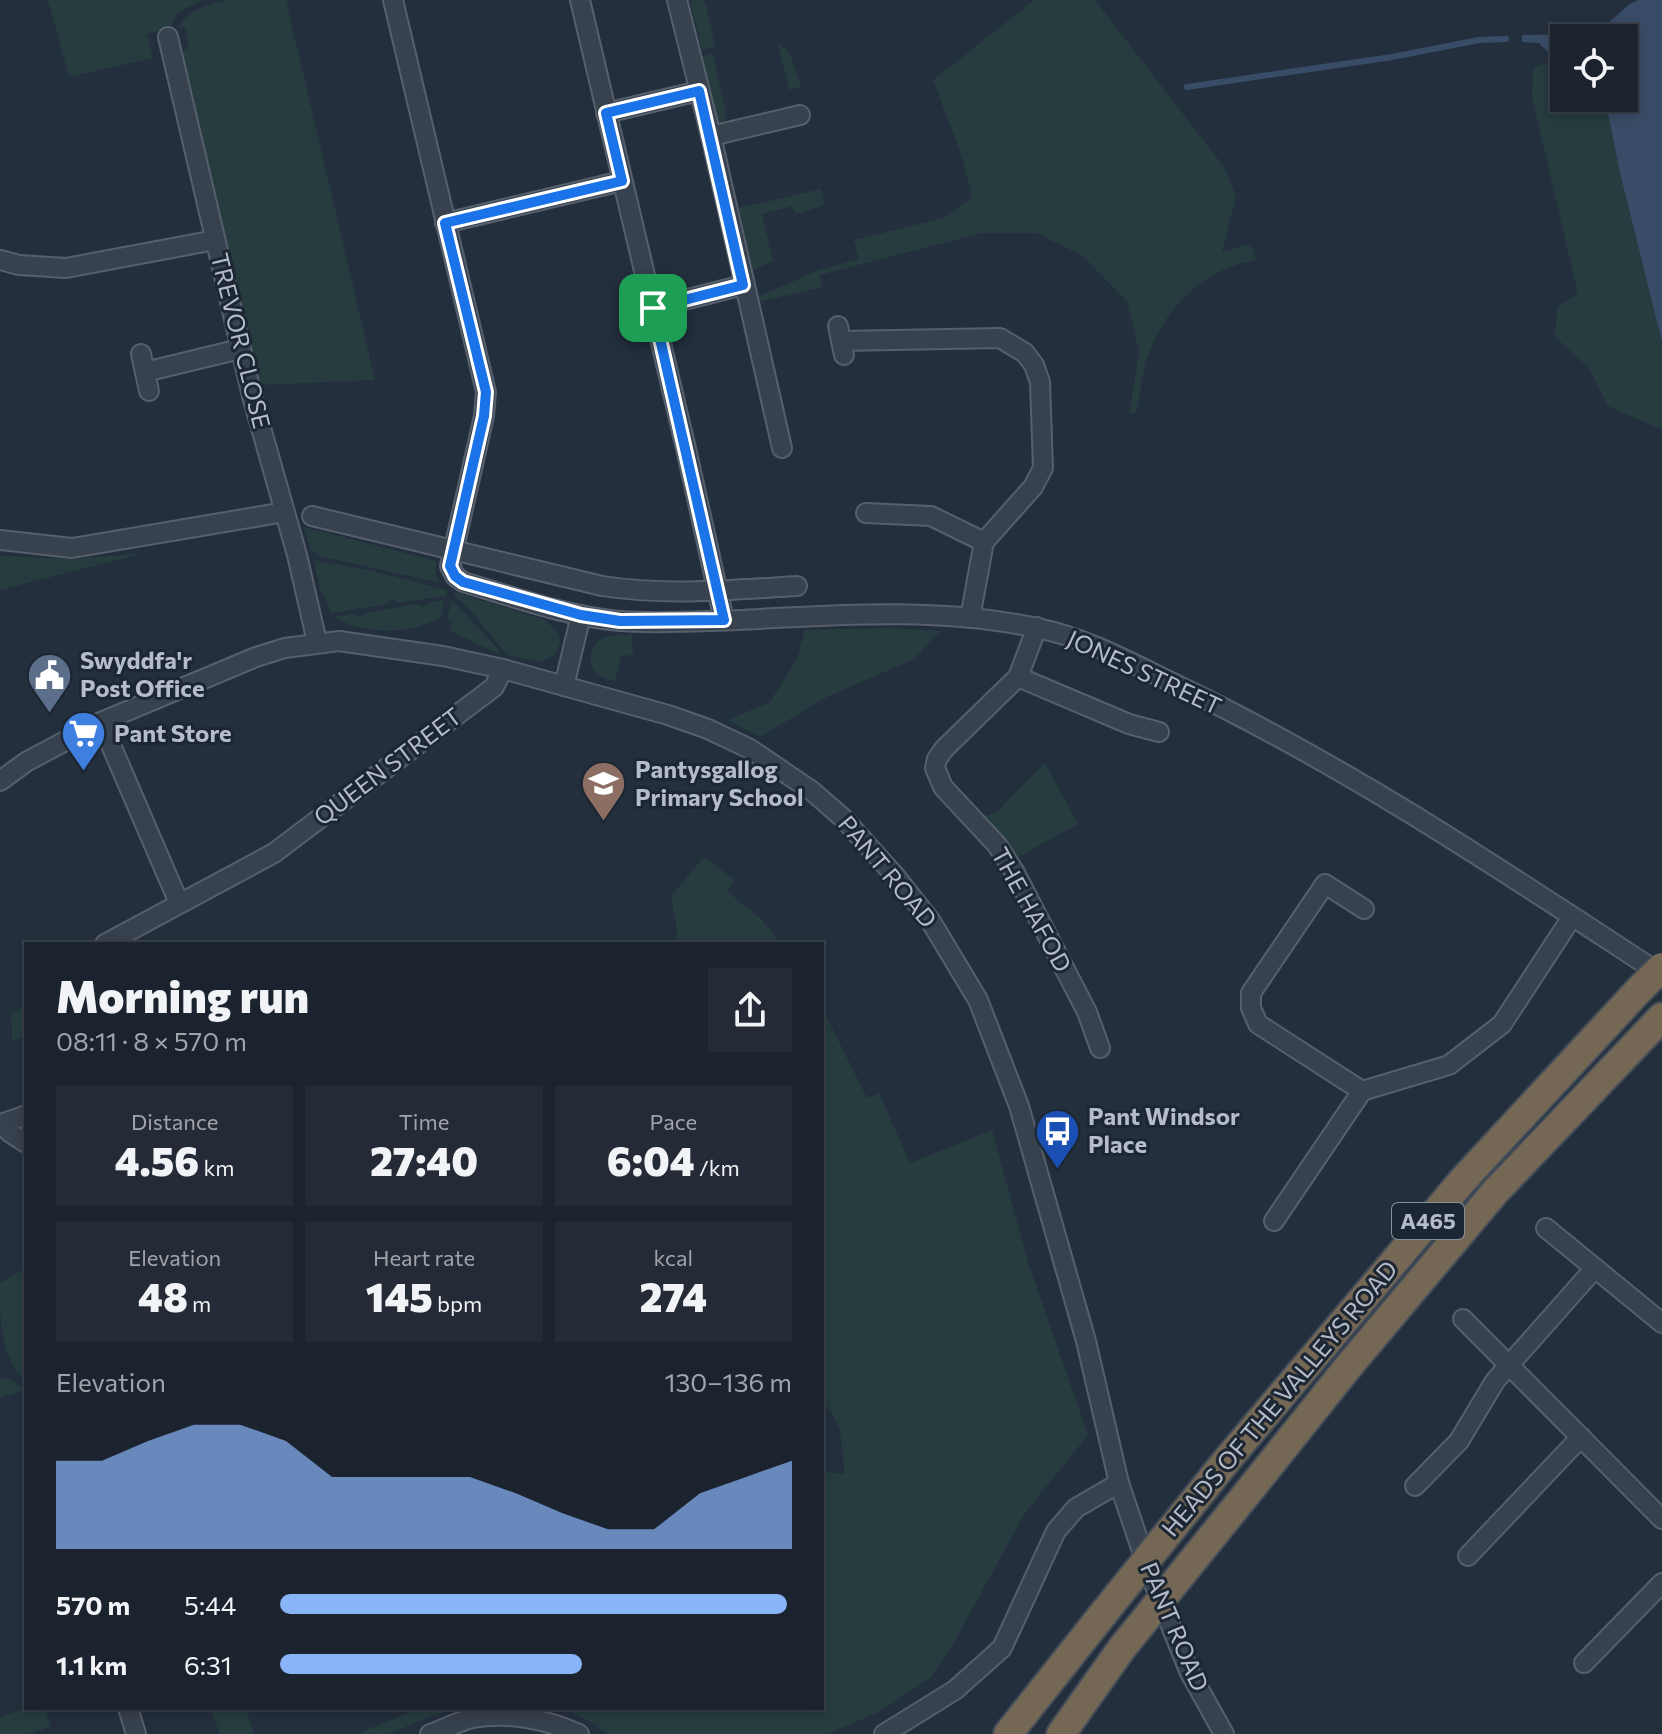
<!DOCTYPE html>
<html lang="en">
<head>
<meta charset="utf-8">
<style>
  body { margin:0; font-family:Commissioner,sans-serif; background:#242b36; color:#f1f3f6; height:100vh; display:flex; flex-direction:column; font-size:30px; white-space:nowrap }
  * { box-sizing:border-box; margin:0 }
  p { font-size:26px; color:#a0a4aa }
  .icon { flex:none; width:44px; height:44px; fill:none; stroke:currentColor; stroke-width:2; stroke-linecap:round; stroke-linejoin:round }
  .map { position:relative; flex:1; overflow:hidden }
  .side { position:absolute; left:24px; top:942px; width:800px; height:768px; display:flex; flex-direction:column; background:#1b232e; border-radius:0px; box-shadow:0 4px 12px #0003,0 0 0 2px #39404a }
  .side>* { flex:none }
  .controls { position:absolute; left:1550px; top:24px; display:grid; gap:16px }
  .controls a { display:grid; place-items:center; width:88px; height:88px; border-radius:0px; background:#1b232e; box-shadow:0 4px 12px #0003,0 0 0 2px #39404a; font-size:40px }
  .pin { position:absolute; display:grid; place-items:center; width:68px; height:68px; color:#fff; margin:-34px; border-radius:16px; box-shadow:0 4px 12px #0006 }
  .round { display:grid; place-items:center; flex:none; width:84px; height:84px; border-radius:0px; background:#242b36 }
  .head { display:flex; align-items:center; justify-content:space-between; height:136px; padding:0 32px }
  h1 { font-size:44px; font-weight:800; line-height:60px }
  .metrics { display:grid; grid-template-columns:repeat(3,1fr); gap:12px; height:136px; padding:8px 32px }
  .metrics div { display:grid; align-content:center; border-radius:0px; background:#242b36; text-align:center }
  .metrics b { font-size:40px; font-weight:800 }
  .metrics small { font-size:22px; font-weight:400 }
  .metrics p { font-size:22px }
  .chart { height:224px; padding:16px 32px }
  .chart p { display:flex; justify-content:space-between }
  .chart svg { width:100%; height:144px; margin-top:8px; fill:#8ab4f8; opacity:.7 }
  ul { padding:0 32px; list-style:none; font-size:26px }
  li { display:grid; grid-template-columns:128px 96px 1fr; align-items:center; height:60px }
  li i { height:20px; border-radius:10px; background:#8ab4f8 }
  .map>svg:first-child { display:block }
  .green { fill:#263c3f }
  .water { fill:#394c67 }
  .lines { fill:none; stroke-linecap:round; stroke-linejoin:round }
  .stream { stroke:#394c67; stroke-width:6 }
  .minor-casing { stroke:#565f6c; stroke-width:22 }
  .highway-casing { stroke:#434c59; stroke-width:32 }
  .minor { stroke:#38414e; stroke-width:18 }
  .highway { stroke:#746855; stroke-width:28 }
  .highway-bridge-casing { stroke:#434c59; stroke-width:32; stroke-linecap:butt }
  .highway-bridge { stroke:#746855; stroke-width:28 }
  .route-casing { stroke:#fff; stroke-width:16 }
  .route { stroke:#1a73e8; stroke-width:10 }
  .labels { text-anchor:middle; stroke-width:6; stroke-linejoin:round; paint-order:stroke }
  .shield { fill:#1d2633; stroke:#878f9c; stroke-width:2 }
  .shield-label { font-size:22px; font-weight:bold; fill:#b4bcc9 }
  .street-label { font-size:24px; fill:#b4bcc9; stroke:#1d2633 }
  .poi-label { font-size:24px; font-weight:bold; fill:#b4bcc9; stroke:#1d2633; text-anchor:start }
</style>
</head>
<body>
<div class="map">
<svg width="1662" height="1734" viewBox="0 0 1662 1734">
  <rect width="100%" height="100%" fill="#242f3e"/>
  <!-- green -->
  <g class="green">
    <path d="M48,0H202L178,12L170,28L147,34L153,58L69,77Z"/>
    <path d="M226,0H286L375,380L260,385L182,57L183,50L189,48L185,27H179C189,9 208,5 226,0Z"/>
    <path d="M696,0H702L706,5L715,46L702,50L690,1Z"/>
    <path d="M1034,0H1095L1224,167L1236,197L1222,252L1247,245L1254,249L1256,260C1205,269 1167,305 1149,353C1142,372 1140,395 1136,414L1129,413L1139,352L1128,303L1083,256L1036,233H982L820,275L823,287L755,303V298L819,270L859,259L854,240L944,218L972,197L960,151L933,80Z"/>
    <path d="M778,43L790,53L801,87L789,90Z"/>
    <path d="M713,54L727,117L721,124H718L702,56Z"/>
    <path d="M1544,63C1561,72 1564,79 1564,98H1605L1620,173L1662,342V430L1608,406L1589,368L1554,336L1558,306L1578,294L1532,97L1533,68Z"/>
    <path d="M821,189L825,205L796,214L792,206L762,214L773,260L753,271L739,208Z"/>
    <path d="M304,527L436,561V575L441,583L318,556L310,548Z"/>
    <path d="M145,553L0,590V556L73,559Z"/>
    <path d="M314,560L372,571L447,590L445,596L396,603L394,600L388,601V604L332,613L320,590Z"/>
    <path d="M455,592L545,620L557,631L559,637L560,642L555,655L539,662L507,655L470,610L454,595Z"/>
    <path d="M444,600L441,617C414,634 362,636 335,617L355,614L356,617L364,615V613L419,604L421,607L427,606L426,603Z"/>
    <path d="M452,600L500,651L499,654L450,631L452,622L447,619Z"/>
    <path d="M889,628L940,631L914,659L827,697L760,737L728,720L769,703L797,659L805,630Z"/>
    <path d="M632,634L633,655L621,656L615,681C609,679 602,679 597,674C585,662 591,642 606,637C614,634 624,635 632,634Z"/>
    <path d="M1045,763L1078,824L1013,860L982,818L998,811Z"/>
    <path d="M704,857L735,880L727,891L761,919L782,944H675L677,931L671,896Z"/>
    <path d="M26,1006V1037L12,1040L11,1012Z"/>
    <path d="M822,1008L867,1098L879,1093L910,1163L992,1130L1028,1262L1088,1435L1025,1513L951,1648L931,1677L881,1711L828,1734H607L594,1724L562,1708H822V1471L845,1474L840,1430L828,1407L822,1408Z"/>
    <path d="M26,1268V1382C0,1357 0,1321 0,1283Z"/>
    <path d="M7,1377L25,1390L0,1398V1379Z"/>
    <path d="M27,1708H45L51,1727L28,1734H0V1717Z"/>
    <path d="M219,1708H234L235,1711L246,1708L254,1734H220L211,1711Z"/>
    <path d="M420,1708H460L434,1715L389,1734H357Z"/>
  </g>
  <!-- water -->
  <path class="water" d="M1638,0H1662V342L1620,173L1605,98H1624V38H1564V69L1539,43L1522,42V35L1600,34L1601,29L1630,4Z"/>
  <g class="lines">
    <!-- stream -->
    <path class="stream" d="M1187,87L1392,57L1479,40L1506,39"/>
    <defs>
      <g id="minor">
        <path d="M393,0L486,392L484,416L450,566L455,576L463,582C514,597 568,617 621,621C660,624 700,621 738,620C837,615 939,607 1037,628C1088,638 1135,665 1181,687C1350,768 1506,873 1662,975"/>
        <path d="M580,0L687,453L724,620"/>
        <path d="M677,0L711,136L782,448"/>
        <path d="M168,37L252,396L297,555L317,642"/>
        <path d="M606,113L699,91"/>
        <path d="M711,136L800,115"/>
        <path d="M445,223L622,181"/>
        <path d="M0,260L19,265L66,268L215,240"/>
        <path d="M653,308L743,285"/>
        <path d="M838,326L844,355"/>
        <path d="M841,341L1000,338L1025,353L1034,365L1040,382L1043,468L1033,487L984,542L970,618"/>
        <path d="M141,354L149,391"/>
        <path d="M145,372L240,349"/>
        <path d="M866,513L931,516L984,542"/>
        <path d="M312,516L602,586C667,596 732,590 797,586"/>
        <path d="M0,540L72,548L285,512"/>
        <path d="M1037,627L1018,677L944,749L937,759L935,768L943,787L997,845L1014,871L1087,1012L1100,1048"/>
        <path d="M1018,677L1129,724L1159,732"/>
        <path d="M564,686L581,615"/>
        <path d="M101,722L179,903"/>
        <path d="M0,781L26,762L101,722L256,657L285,648L339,641L443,656L503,669L668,715L708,729L750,749L812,791L844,819L896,877L930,920L978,1000L1019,1106L1086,1341L1119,1483L1147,1566L1189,1671L1224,1734"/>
        <path d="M1364,909L1325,884L1251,993V1008L1258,1024L1362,1091L1449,1065L1502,1024L1572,917"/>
        <path d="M105,944L274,853L494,687L503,669"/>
        <path d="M4,1123L26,1115"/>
        <path d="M0,1124L4,1123L9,1132L26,1143"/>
        <path d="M1274,1221L1362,1091"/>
        <path d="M1546,1228L1662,1323"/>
        <path d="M1463,1319L1662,1519"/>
        <path d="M1415,1486L1459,1441L1495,1381L1595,1268"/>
        <path d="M1468,1556L1581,1437"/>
        <path d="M1584,1663L1662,1583"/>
        <path d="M128,1708L136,1734"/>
        <path d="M430,1734C444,1729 459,1721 473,1718C508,1712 546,1719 579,1734"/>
        <path d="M884,1734L955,1690L1002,1648L1056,1531L1076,1508L1119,1483"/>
      </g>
      <g id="highway">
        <path d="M1227,1460L1463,1180L1638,991"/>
        <path d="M1253,1486L1348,1367L1495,1192L1662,1017"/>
        <path d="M1008,1734L1103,1614"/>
        <path d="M1061,1734L1122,1648"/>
      </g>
    </defs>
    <!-- minor casing -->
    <use href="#minor" class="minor-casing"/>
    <!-- highway casing -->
    <use href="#highway" class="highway-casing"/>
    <!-- minor -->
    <use href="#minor" class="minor"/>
    <!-- highway -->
    <use href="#highway" class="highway"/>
    <defs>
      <g id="highway-bridge">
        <path d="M1638,991L1662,967"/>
        <path d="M1103,1614L1227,1460"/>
        <path d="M1122,1648L1253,1486"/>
      </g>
    </defs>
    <!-- highway-bridge casing -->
    <use href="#highway-bridge" class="highway-bridge-casing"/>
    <!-- highway-bridge -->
    <use href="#highway-bridge" class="highway-bridge"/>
  </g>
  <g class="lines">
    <defs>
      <path id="route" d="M699,91L743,285L653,308L724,620L620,621L581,615L463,582L455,576L450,566L484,416L486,392L445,223L622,181L606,113Z"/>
    </defs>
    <!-- route casing -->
    <use href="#route" class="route-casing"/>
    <!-- route -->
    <use href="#route" class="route"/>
  </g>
  <!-- icons -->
  <defs>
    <symbol id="civic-pin" viewBox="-11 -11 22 30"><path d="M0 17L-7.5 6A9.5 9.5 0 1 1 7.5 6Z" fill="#5c6f8a" stroke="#1d2633"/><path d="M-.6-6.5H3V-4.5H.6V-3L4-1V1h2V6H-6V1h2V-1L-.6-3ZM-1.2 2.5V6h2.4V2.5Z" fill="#fff"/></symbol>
    <symbol id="supermarket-pin" viewBox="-11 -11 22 30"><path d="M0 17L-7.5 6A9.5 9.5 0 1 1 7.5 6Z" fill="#3f7fe0" stroke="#1d2633"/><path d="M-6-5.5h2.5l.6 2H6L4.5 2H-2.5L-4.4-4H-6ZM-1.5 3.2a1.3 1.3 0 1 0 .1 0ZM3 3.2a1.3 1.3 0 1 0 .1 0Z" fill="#fff"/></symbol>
    <symbol id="school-pin" viewBox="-11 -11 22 30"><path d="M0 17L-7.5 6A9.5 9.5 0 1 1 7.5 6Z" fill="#8d6e63" stroke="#1d2633"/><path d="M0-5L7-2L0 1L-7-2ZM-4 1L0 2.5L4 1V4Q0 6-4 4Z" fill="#fff"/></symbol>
    <symbol id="bus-pin" viewBox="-11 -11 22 30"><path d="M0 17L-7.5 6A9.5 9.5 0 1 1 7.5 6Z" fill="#1a4fb4" stroke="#1d2633"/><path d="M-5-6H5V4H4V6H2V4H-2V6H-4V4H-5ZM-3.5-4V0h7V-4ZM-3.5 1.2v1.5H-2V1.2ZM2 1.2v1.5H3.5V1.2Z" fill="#fff"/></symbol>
  </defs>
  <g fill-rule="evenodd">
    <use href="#civic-pin" x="24" y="650" width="51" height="69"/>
    <use href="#supermarket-pin" x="58" y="708" width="51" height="69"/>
    <use href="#school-pin" x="578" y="758" width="51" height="69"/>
    <use href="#bus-pin" x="1032" y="1106" width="51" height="69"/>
  </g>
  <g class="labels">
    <!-- shield labels -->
    <rect class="shield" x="1392" y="1203" width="72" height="36" rx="6"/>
    <g class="shield-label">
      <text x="1428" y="1229">A465</text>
    </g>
    <!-- street labels -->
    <g class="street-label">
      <text transform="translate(240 341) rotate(76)" y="8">TREVOR CLOSE</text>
      <text transform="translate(1144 673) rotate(25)" y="8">JONES STREET</text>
      <text transform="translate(388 767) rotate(-37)" y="8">QUEEN STREET</text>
      <text transform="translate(887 872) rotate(50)" y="8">PANT ROAD</text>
      <text transform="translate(1031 910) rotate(61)" y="8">THE HAFOD</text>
      <text transform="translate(1280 1399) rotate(-50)" y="8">HEADS OF THE VALLEYS ROAD</text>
      <text transform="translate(1174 1627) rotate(67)" y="8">PANT ROAD</text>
    </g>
    <!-- poi labels -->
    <g class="poi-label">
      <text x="80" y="669">Swyddfa'r<tspan x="80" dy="28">Post Office</tspan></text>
      <text x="114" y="742">Pant Store</text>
      <text x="635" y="778">Pantysgallog<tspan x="635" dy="28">Primary School</tspan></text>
      <text x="1088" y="1125">Pant Windsor<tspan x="1088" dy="28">Place</tspan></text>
    </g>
  </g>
</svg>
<div class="controls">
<a><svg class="icon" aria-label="locate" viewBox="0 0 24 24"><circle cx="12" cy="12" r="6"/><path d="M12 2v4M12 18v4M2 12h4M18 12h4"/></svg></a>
</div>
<div class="pin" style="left:653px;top:308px;background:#1e9e55"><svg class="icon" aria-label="arrive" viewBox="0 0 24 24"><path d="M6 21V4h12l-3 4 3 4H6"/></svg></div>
<section class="side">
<div class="head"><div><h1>Morning run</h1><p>08:11 · 8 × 570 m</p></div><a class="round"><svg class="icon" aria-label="share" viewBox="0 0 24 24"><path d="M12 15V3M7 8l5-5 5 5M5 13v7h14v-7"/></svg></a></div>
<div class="metrics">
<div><p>Distance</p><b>4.56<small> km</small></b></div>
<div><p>Time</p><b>27:40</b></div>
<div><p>Pace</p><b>6:04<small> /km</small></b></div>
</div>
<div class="metrics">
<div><p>Elevation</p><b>48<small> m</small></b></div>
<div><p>Heart rate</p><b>145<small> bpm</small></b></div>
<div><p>kcal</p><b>274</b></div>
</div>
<div class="chart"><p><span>Elevation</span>130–136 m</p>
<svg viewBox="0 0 160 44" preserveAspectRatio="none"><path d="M0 44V17L10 17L20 11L30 6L40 6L50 11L60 22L70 22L80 22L90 22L100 27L110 33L120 38L130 38L140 27L150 22L160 17V44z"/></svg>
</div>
<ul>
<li><b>570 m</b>5:44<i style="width:99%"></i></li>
<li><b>1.1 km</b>6:31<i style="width:59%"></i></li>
</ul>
</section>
</div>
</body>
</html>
